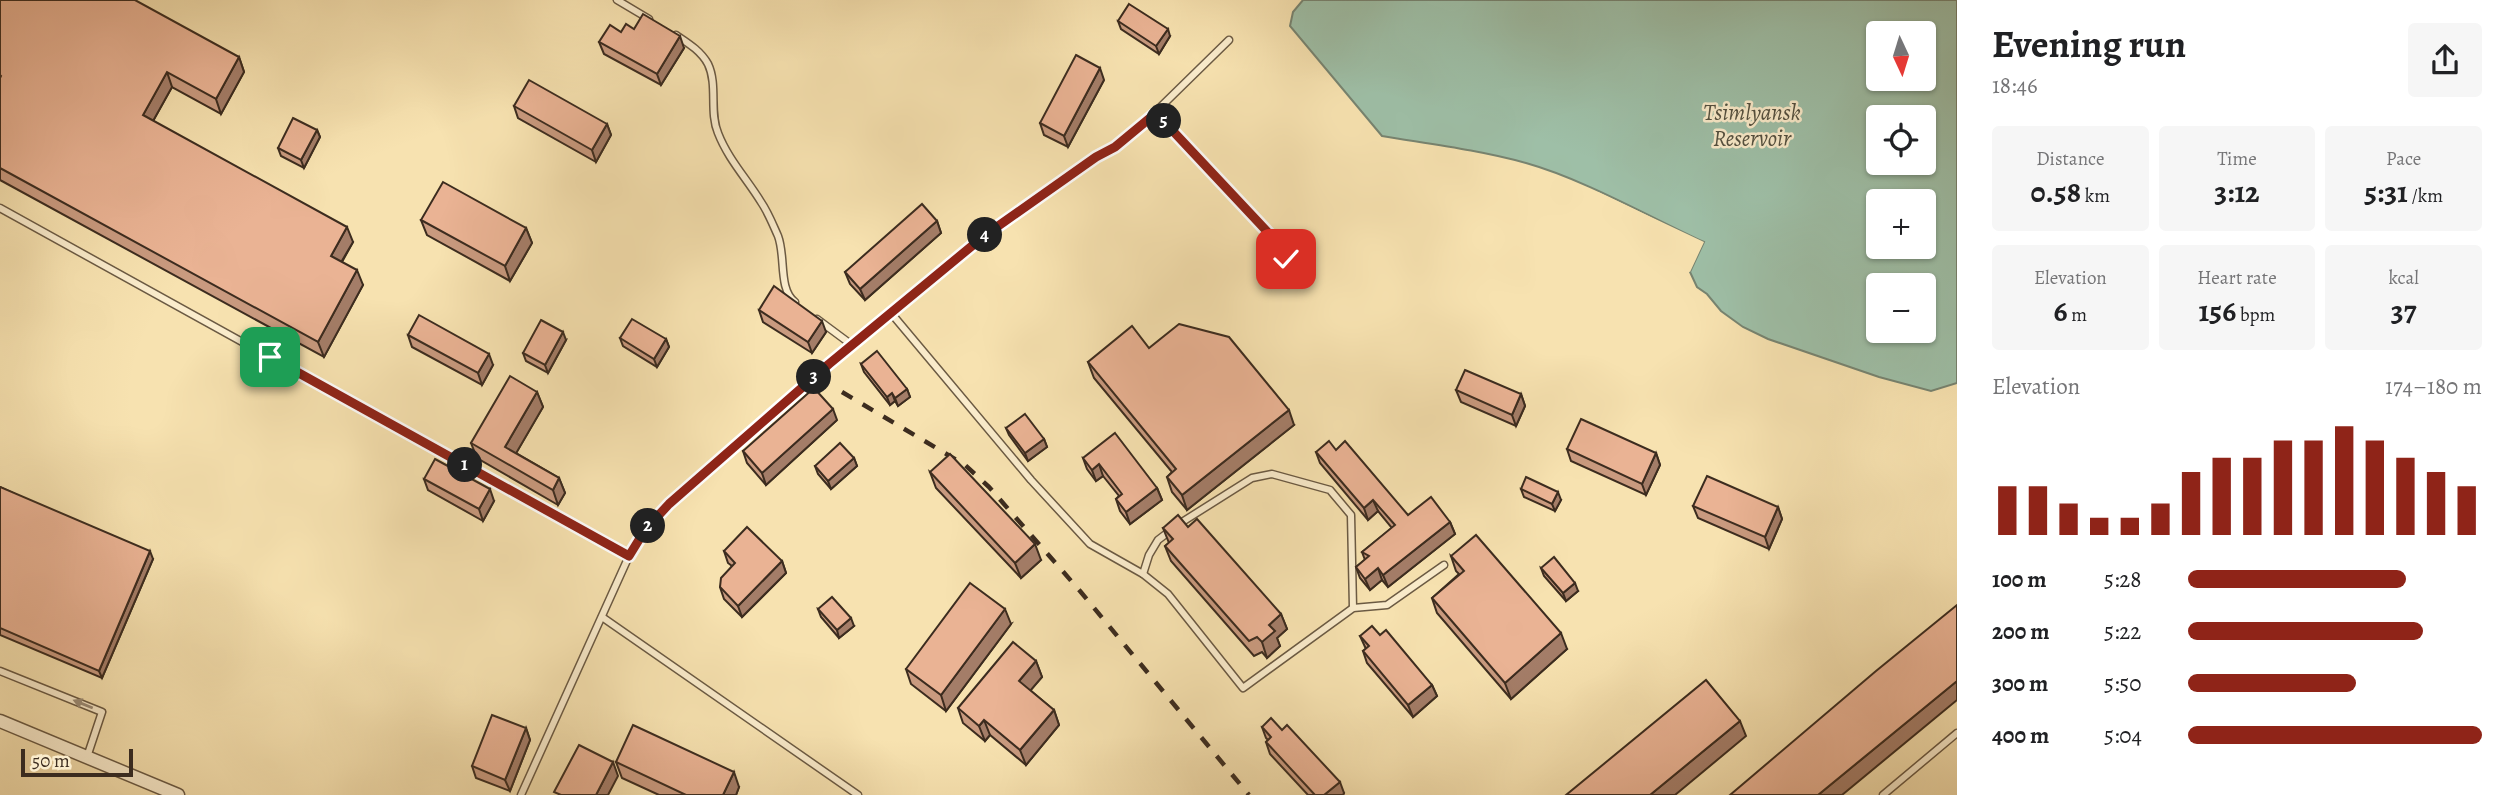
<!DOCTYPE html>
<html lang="en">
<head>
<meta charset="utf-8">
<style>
  body { margin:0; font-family:Alegreya,serif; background:#f6f6f6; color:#202124; height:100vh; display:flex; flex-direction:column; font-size:26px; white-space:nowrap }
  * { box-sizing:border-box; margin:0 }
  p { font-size:23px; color:#757577 }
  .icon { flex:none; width:38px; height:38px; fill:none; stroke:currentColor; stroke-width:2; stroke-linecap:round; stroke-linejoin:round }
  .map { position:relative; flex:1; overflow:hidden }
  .panel { display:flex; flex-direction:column; background:#fff; width:560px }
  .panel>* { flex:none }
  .needle { width:46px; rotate:176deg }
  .buttons { position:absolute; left:1866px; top:21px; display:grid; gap:14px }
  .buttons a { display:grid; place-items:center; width:70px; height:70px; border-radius:7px; background:#fff; box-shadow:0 2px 5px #0004; font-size:35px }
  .scale { position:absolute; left:21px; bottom:18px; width:112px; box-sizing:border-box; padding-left:7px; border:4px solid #3c2c1f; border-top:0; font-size:19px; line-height:24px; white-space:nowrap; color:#3c2c1f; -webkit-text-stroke:5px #faeccc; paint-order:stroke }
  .pin { position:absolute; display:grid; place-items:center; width:60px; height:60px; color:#fff; margin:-30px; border-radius:14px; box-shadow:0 4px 10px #0006 }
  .km { position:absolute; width:35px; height:35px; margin:-18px; border-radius:50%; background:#222; color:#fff; font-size:19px; line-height:35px; text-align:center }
  .round { display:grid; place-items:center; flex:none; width:74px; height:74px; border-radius:7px; background:#f6f6f6 }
  .headline { display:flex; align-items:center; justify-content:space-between; height:119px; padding:0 35px }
  h1 { font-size:38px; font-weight:700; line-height:52px }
  .stats { display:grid; grid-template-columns:repeat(3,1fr); gap:10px; height:119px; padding:7px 35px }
  .stats div { display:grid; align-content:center; border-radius:7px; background:#f6f6f6; text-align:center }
  .stats b { font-size:30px; font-weight:700 }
  .stats small { font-size:19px; font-weight:400 }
  .stats p { font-size:19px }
  .chart { height:196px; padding:14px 35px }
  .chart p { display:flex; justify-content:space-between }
  .chart svg { width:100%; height:126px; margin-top:7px; stroke:#8f2418; stroke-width:6 }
  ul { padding:0 35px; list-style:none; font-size:23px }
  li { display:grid; grid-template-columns:112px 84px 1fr; align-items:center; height:52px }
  li i { height:18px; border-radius:9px; background:#8f2418 }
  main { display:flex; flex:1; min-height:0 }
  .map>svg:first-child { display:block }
  .water { fill:#9ebfa7; stroke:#778471; stroke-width:2; fill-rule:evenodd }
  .pier { fill:#f7e2b0 }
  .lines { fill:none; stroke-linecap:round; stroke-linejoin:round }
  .lane-casing { stroke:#6b5a43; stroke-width:9 }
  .street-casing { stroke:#6b5a43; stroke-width:15 }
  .lane { stroke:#faeccc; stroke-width:6 }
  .street { stroke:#faeccc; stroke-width:12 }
  .rail { stroke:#3c2c1f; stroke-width:4.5; stroke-dasharray:12 12; stroke-linecap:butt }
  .wall { fill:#c99a7f; stroke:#3c2c1f; stroke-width:2 }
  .shaded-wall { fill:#a47d68; stroke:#3c2c1f; stroke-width:2 }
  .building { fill:#eab394; stroke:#3c2c1f; stroke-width:2 }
  .oneway { fill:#9b8c76 }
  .route-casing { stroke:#fff; stroke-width:14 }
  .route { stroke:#8f2418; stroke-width:9 }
  .labels { text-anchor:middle; stroke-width:5; stroke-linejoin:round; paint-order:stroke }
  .water-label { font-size:23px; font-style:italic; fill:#545141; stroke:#faeccc }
</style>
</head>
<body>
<main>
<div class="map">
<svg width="1957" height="795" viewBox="0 0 1957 795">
  <rect width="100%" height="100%" fill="#f7e2b0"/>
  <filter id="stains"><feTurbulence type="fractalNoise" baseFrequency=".00286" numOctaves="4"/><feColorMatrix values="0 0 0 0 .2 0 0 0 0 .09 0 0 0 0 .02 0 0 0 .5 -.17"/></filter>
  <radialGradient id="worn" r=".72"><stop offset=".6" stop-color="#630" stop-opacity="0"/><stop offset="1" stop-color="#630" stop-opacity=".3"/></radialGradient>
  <!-- water -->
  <path class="water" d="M1303,0H1957V383L1931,391L1879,377L1768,339L1743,327L1721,311L1707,294L1697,287L1690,272L1704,242C1648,216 1583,179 1526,163C1479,150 1430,144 1382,136L1290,26L1293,12ZM1878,33H1923V79H1878ZM1878,117H1923V163H1878ZM1878,201H1923V247H1878ZM1878,285H1923V331H1878Z"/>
  <!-- pier -->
  <path class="pier" d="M1598,192L1704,242L1690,272L1687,271L1699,244L1596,196Z"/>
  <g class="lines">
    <defs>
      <g id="lane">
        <path d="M617,0L649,19"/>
        <path d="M676,35C688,43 701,51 708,64C718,85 709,112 718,133C728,159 747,179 761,202C768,212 773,225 778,236C786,257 778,289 795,302"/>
        <path d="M1156,112L1275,240L1282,248L1287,264L1301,280"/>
        <path d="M0,208L629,556"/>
        <path d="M891,313L1031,480L1090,544L1143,574L1168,594L1243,688L1353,608L1387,605L1444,565"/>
        <path d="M817,319L852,345"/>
        <path d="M1143,574L1149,555L1158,540L1179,524L1252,478L1272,474L1330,490L1351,515L1353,608"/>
        <path d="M602,617L858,795"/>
        <path d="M0,671L102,712L87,757"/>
        <path d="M521,795L629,556L645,530L669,504L829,364L984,237L1138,129L1229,40"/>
        <path d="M1883,795L1957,733"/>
      </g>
      <path id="street" d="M0,721L178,795"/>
    </defs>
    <!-- lane casing -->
    <use href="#lane" class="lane-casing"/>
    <!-- street casing -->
    <use href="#street" class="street-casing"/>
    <!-- lane -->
    <use href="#lane" class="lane"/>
    <!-- street -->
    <use href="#street" class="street"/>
    <!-- rail -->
    <path class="rail" d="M842,392L965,465L989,487L1080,591L1249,795"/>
  </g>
  <!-- wall -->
  <g class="wall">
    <path d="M0,0L239,57L244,72L221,114L172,87L153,121L353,242L342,262L363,285L324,357L0,180Z"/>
    <path d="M1118,21L1170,36L1159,54L1121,29Z"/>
    <path d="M634,29L684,48L661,85L604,54L599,42L621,32Z"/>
    <path d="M1104,80L1068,147L1044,135L1040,123Z"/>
    <path d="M514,106L607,124L611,135L596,162L518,118Z"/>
    <path d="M317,130L320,137L304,168L281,156L278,148Z"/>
    <path d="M421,220L526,228L532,243L510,281L427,235Z"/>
    <path d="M937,221L941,233L865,300L850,284L845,272Z"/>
    <path d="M759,310L826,332L812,353L763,322Z"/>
    <path d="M408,335L493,365L482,385L412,347Z"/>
    <path d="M620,338L666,339L669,347L657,367L623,346Z"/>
    <path d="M566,340L548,373L526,361L523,353Z"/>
    <path d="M1149,348L1294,425L1187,510L1172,492L1167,477L1172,472L1094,378L1088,362Z"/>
    <path d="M861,364L907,389L910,397L898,406L895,401L890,405L864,372Z"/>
    <path d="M1456,390L1521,394L1525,406L1516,426L1461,402Z"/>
    <path d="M537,392L543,407L516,453L559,478L565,493L558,505L477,458L471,443Z"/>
    <path d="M837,420L766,485L747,463L743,451Z"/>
    <path d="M1006,428L1044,439L1047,447L1028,461L1009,435Z"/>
    <path d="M1567,449L1656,453L1660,465L1646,495L1571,461Z"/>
    <path d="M1336,450L1408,515L1450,522L1455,534L1388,587L1382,580L1370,590L1360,578L1356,567L1365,560L1362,552L1392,528L1378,511L1368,520L1320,463L1316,452Z"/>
    <path d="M854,458L857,466L831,489L818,474L815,466Z"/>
    <path d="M1083,458L1157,488L1162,500L1130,524L1120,511L1116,499L1119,496L1103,476L1096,481L1087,469Z"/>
    <path d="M930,472L1041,560L1021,578L936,488Z"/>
    <path d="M424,479L494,501L483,521L428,490Z"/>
    <path d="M0,487L153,559L102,678L0,635Z"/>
    <path d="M1521,489L1561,500L1555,511L1524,497Z"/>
    <path d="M1693,506L1778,507L1782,519L1769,549L1698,518Z"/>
    <path d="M1188,527L1281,614L1287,629L1277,638L1280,646L1267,658L1262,652L1254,656L1171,561L1165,546L1169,543L1163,528Z"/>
    <path d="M724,551L782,561L786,573L742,617L724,599L720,587L732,566L728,563Z"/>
    <path d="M1451,556L1567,649L1511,699L1437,613L1432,598L1459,574L1456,571Z"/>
    <path d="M1541,568L1578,591L1566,601L1544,576Z"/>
    <path d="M818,609L854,626L839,638L821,617Z"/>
    <path d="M1011,624L946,711L911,684L906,669Z"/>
    <path d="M1380,635L1432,685L1437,696L1413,717L1367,663L1363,651L1366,649L1360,636Z"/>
    <path d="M1036,661L1042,677L1030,690L1054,710L1059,725L1026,765L990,735L985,741L963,723L958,708Z"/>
    <path d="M1262,727L1282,730L1344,793L1343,795H1308L1270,754L1266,742L1268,740L1266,738Z"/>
    <path d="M526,728L530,740L510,791L476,778L472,766Z"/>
    <path d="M616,762L739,787L736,795H659L622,778Z"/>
  </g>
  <!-- shaded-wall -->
  <g class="shaded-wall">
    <path d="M1168,29L1170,36L1159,54L1156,46Z"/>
    <path d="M680,36L684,48L661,85L657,74Z"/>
    <path d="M239,57L244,72L221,114L216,99Z"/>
    <path d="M1100,68L1104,80L1068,147L1064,136Z"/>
    <path d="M167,72L172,87L148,130L143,115Z"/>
    <path d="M607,124L611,135L596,162L592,150Z"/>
    <path d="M317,130L320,137L304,168L301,160Z"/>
    <path d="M937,221L941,233L865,300L860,289Z"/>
    <path d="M347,227L353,242L336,271L331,256Z"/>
    <path d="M526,228L532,243L510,281L505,266Z"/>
    <path d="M357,270L363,285L324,357L318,342Z"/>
    <path d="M822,321L826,332L812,353L808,342Z"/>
    <path d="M563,332L566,340L548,373L545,365Z"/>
    <path d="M666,339L669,347L657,367L654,359Z"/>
    <path d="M489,354L493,365L482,385L478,373Z"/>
    <path d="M907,389L910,397L898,406L895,398Z"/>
    <path d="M537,392L543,407L511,462L505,447Z"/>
    <path d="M892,393L895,401L890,405L887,397Z"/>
    <path d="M1521,394L1525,406L1516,426L1512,415Z"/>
    <path d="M833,409L837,420L766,485L762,473Z"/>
    <path d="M1289,410L1294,425L1187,510L1182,495Z"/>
    <path d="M1044,439L1047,447L1028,461L1025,453Z"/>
    <path d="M1656,453L1660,465L1646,495L1642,484Z"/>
    <path d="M854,458L857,466L831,489L828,481Z"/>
    <path d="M1099,464L1103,476L1096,481L1092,470Z"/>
    <path d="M559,478L565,493L558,505L553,490Z"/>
    <path d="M1157,488L1162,500L1130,524L1126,512Z"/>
    <path d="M490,489L494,501L483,521L479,509Z"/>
    <path d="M1558,492L1561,500L1555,511L1552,504Z"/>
    <path d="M1373,500L1378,511L1368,520L1364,508Z"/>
    <path d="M1778,507L1782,519L1769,549L1765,537Z"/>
    <path d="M1450,522L1455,534L1388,587L1383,575Z"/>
    <path d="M1035,544L1041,560L1021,578L1015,563Z"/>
    <path d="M150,551L153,559L102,678L99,671Z"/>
    <path d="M782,561L786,573L742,617L738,606Z"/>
    <path d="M1378,568L1382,580L1370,590L1365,579Z"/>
    <path d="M1575,583L1578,591L1566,601L1563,593Z"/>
    <path d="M1005,609L1011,624L946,711L941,695Z"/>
    <path d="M1281,614L1287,629L1277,638L1280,646L1267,658L1262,642L1269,625Z"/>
    <path d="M851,618L854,626L839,638L837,630Z"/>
    <path d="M1561,633L1567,649L1511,699L1505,683Z"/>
    <path d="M1036,661L1042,677L1025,697L1019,681Z"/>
    <path d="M1957,681V700L1842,795H1818Z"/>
    <path d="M1432,685L1437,696L1413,717L1408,705Z"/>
    <path d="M1054,710L1059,725L1026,765L1020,750Z"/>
    <path d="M984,720L990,735L985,741L979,726Z"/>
    <path d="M1740,721L1746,736L1675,795H1650Z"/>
    <path d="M526,728L530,740L510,791L505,780Z"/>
    <path d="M613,762L618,776L608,795H596Z"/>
    <path d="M734,772L739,787L736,795H723Z"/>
    <path d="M1340,782L1344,793L1343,795H1324Z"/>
  </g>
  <!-- building -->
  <g class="building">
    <path d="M0,0H135L239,57L216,99L167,72L143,115L347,227L331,256L357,270L318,342L0,168V78L1,76L0,75Z"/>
    <path d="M1129,4L1168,29L1156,46L1118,21Z"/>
    <path d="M643,14L680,36L657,74L599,42L610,25L621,32L626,24L634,29Z"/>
    <path d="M1076,55L1100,68L1064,136L1040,123Z"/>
    <path d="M529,80L607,124L592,150L514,106Z"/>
    <path d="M293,118L317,130L301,160L278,148Z"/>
    <path d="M443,182L526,228L505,266L421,220Z"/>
    <path d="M922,204L937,221L860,289L845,272Z"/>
    <path d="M774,286L822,321L808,342L759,310Z"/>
    <path d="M419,315L489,354L478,373L408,335Z"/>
    <path d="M632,319L666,339L654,359L620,338Z"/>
    <path d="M541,320L563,332L545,365L523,353Z"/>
    <path d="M1179,324L1229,337L1289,410L1182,495L1167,477L1176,469L1088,362L1132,326L1149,348Z"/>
    <path d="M877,351L907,389L895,398L892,393L887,397L861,364Z"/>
    <path d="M1465,370L1521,394L1512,415L1456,390Z"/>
    <path d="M510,376L537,392L505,447L559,478L553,490L471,443Z"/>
    <path d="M814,388L833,409L762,473L743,451Z"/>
    <path d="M1025,414L1044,439L1025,453L1006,428Z"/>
    <path d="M1581,419L1656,453L1642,484L1567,449Z"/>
    <path d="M1115,433L1157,488L1126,512L1116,499L1122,494L1099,464L1092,470L1083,458Z"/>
    <path d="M1329,441L1336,450L1345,441L1408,515L1431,497L1450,522L1383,575L1378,568L1365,579L1356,567L1369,556L1362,552L1395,525L1373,500L1364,508L1316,452Z"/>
    <path d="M840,443L854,458L828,481L815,466Z"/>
    <path d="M950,454L1035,544L1015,563L930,472Z"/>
    <path d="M435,459L490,489L479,509L424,479Z"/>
    <path d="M1707,476L1778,507L1765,537L1693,506Z"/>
    <path d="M1526,477L1558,492L1552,504L1521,489Z"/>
    <path d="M0,487L150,551L99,671L0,628Z"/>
    <path d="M1178,515L1188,527L1197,519L1281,614L1269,625L1275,631L1262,642L1257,637L1249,641L1165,546L1173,539L1163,528Z"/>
    <path d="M747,527L782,561L738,606L720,587L721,578L735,563L724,551Z"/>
    <path d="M1476,535L1561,633L1505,683L1432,598L1464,571L1451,556Z"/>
    <path d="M1554,557L1575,583L1563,593L1541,568Z"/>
    <path d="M970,583L1005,609L941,695L906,669Z"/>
    <path d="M832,597L851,618L837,630L818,609Z"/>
    <path d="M1957,605V681L1818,795H1730L1876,671Z"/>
    <path d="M1372,626L1380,635L1386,630L1432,685L1408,705L1363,651L1369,646L1360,636Z"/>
    <path d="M1013,642L1036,661L1019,681L1054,710L1020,750L984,720L979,726L958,708Z"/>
    <path d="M1706,680L1740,721L1650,795H1566Z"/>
    <path d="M492,715L526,728L505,780L472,766Z"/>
    <path d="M1271,718L1282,730L1287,725L1340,782L1324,795H1315L1266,742L1271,737L1262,727Z"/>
    <path d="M633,725L734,772L723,795H686L616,762Z"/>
    <path d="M579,745L613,762L596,795H561L554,792Z"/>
  </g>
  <!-- one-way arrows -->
  <defs><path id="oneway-solid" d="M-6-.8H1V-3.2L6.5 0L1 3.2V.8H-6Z" transform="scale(1.75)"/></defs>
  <use class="oneway" href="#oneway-solid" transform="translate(83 704) rotate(-158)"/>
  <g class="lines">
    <defs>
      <path id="route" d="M270,357L629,556L645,530L669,504L829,364L984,236L1096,157L1115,147L1156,113L1275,240L1286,259"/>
    </defs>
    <!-- route casing -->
    <use href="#route" class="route-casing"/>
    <!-- route -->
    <use href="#route" class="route"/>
  </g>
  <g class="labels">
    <!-- water labels -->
    <g class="water-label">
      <text x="1752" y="120">Tsimlyansk<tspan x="1752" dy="26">Reservoir</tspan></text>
    </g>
  </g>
  <rect width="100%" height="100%" filter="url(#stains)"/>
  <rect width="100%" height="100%" fill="url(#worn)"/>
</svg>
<div class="buttons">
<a><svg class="needle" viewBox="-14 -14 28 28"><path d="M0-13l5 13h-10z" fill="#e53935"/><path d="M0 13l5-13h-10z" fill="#757577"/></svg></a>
<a><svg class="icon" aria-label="locate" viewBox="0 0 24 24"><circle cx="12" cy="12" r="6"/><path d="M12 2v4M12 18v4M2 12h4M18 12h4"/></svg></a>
<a>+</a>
<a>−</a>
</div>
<div class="scale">50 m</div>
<div class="pin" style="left:270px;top:357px;background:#1e9e55"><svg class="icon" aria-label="arrive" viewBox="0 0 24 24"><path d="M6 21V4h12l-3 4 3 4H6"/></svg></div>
<div class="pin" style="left:1286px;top:259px;background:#d93025"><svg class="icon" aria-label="check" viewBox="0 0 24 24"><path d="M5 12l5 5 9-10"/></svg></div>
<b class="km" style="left:465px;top:465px">1</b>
<b class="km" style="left:648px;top:526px">2</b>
<b class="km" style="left:814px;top:377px">3</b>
<b class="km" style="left:985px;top:235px">4</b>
<b class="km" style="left:1164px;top:121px">5</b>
</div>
<section class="panel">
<div class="headline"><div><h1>Evening run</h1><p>18:46</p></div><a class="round"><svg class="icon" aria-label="share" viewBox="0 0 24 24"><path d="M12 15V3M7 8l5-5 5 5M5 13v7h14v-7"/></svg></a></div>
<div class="stats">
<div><p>Distance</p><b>0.58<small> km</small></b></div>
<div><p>Time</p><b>3:12</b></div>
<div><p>Pace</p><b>5:31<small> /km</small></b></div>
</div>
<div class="stats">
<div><p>Elevation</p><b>6<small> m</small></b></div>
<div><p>Heart rate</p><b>156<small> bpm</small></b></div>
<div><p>kcal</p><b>37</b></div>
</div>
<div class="chart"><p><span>Elevation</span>174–180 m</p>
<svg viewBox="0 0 160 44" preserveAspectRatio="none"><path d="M5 44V27M15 44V27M25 44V33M35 44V38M45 44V38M55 44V33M65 44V22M75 44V17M85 44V17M95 44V11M105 44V11M115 44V6M125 44V11M135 44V17M145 44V22M155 44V27"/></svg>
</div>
<ul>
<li><b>100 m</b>5:28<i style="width:74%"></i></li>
<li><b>200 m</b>5:22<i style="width:80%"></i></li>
<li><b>300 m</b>5:50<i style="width:57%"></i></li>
<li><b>400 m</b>5:04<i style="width:100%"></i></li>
</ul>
</section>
</main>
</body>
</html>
